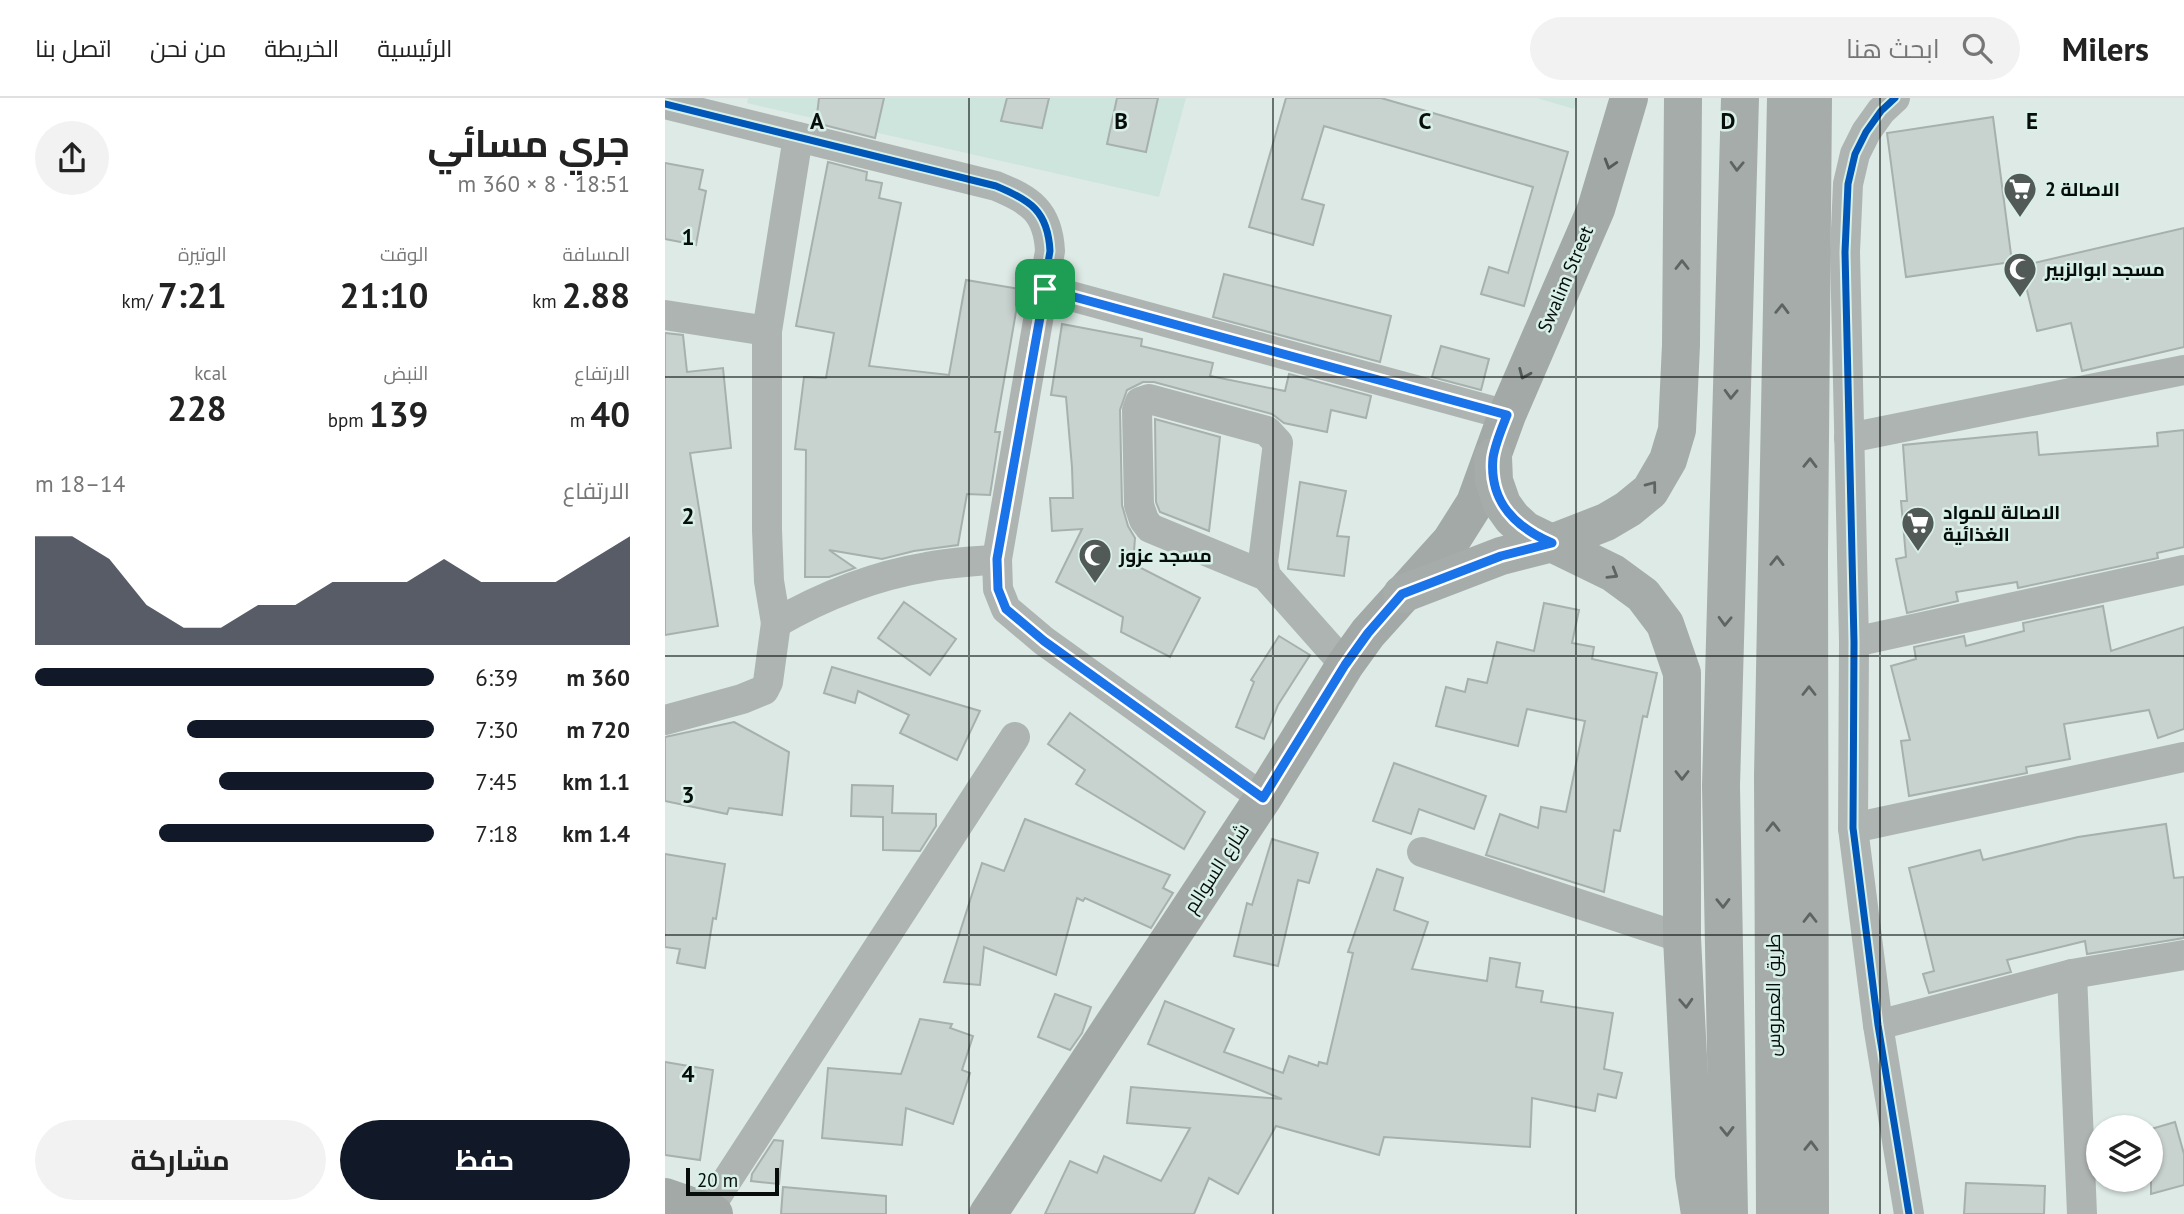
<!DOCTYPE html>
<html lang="ar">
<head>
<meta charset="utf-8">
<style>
  body { margin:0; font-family:"PT Sans",Cairo,sans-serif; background:#f2f2f2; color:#222; direction:rtl; height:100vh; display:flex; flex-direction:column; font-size:26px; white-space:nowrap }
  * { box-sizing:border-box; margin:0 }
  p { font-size:23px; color:#767676 }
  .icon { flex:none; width:38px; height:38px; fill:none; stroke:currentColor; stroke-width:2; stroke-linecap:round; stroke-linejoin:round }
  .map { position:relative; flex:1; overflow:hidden; direction:ltr }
  .drawer { display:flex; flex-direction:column; background:#fff; width:665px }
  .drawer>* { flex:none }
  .tools { position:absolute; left:1421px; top:1017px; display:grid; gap:14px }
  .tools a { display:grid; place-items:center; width:77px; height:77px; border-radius:50%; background:#fff; box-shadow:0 2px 5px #0004; font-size:35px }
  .scale { position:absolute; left:21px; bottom:18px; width:93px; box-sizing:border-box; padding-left:7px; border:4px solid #060d0b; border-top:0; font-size:19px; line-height:24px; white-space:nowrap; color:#060d0b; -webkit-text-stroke:5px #d8f0e8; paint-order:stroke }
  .pin { position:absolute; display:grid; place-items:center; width:60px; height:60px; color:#fff; margin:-30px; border-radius:14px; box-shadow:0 4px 10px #0006 }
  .round { display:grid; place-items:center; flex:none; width:74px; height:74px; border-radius:37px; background:#f2f2f2 }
  .overview { display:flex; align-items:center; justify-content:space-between; height:119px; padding:0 35px }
  h1 { font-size:38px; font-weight:700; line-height:52px }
  .metrics { display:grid; grid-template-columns:repeat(3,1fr); gap:10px; height:119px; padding:7px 35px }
  .metrics div { display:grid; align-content:center }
  .metrics b { font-size:35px; font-weight:700 }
  .metrics small { font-size:19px; font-weight:400 }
  .metrics p { font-size:19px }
  .chart { height:196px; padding:14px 35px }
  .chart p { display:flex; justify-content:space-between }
  .chart svg { width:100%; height:126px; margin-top:7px; fill:#111827; opacity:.7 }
  .primary-button { display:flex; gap:14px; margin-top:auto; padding:14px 35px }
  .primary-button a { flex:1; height:80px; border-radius:42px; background:#111827; color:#fff; font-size:28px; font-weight:700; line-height:80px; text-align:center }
  .primary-button a+a { background:#f2f2f2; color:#222 }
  ul { padding:0 35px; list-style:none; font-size:23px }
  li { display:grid; grid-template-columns:112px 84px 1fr; align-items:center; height:52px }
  li i { height:18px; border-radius:9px; background:#111827 }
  header { display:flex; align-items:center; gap:42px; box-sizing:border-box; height:98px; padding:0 35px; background:#fff; border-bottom:2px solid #e0e0e0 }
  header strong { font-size:33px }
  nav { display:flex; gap:38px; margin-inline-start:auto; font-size:24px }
  .search { width:490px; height:63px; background:#f2f2f2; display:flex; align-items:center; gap:18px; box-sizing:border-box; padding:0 24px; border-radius:38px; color:#767676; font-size:26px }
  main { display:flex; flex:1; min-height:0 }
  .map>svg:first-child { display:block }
  .built { fill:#cde5dd }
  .building { fill:#c8d2ce; stroke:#a6b0ac; stroke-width:2 }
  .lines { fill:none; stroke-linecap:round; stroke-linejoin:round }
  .street { stroke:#aeb4b1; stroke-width:30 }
  .secondary { stroke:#a3a9a7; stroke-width:38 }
  .primary { stroke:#a6acaa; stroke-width:38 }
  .cycleway-casing { stroke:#d8f0e8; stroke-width:11 }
  .cycleway { stroke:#0057b8; stroke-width:7 }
  .oneway { stroke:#545b59 }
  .oneway2 { stroke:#5e6462 }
  .route-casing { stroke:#fff; stroke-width:14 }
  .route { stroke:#1a73e8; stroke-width:9 }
  .grid { fill:none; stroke:#060d0b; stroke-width:2; stroke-opacity:0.55 }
  .labels { text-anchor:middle; stroke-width:5; stroke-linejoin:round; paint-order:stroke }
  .poi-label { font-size:19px; font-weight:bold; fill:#060d0b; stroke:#d8f0e8; text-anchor:start }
  .street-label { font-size:19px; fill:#060d0b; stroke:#d8f0e8 }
  .grid-label { font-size:23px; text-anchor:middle; font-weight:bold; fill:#060d0b; stroke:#d8f0e8; stroke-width:5; stroke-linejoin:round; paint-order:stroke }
</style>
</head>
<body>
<header>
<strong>Milers</strong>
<div class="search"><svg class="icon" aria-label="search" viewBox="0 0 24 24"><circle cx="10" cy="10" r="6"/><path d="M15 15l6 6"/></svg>ابحث هنا</div>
<nav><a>الرئيسية</a><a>الخريطة</a><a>من نحن</a><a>اتصل بنا</a></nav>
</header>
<main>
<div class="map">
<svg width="1519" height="1116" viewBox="0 0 1519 1116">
  <rect width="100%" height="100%" fill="#deeae6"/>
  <!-- built -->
  <g class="built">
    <path d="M83,0H521L494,99L82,5Z"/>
    <path d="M872,0H912L909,11Z"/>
  </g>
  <!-- building -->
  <g class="building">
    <path d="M154,0H219L210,40L151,25Z"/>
    <path d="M342,0H384L377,30L336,23Z"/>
    <path d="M452,0H493L481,54L442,46Z"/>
    <path d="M621,0H716L903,54L859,208L816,196L824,169L843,175L868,89L659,28L637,101L659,107L648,147L584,129Z"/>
    <path d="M1328,19L1347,164L1241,179L1222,35Z"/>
    <path d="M163,64L202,74L201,82L217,85L214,100L236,105L204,268L284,277L301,182L355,191L330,334H335L325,397L302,396L293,447L249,453L217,461L164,452L190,470L164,479H140L141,352L130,351L139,279L161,280L169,235L131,228Z"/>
    <path d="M0,65L38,72L34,91L41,93L31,147L0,141Z"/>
    <path d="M1519,130V249L1417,273L1406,225L1372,233L1356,168Z"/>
    <path d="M559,176L726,218L715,264L548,219Z"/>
    <path d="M397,226L477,241L476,248L548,265L545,278L620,293L624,276L706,298L701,320L666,312L662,334L619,325L607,316L489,284H478L462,292L455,312L457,407L463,428L470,440L468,466L535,500L505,559L456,534L458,519L391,484L417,431L387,433L385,400H408L407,369L401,299L386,297Z"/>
    <path d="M0,235L18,237L22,274L58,270L66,350L25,355L53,528L0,537Z"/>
    <path d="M776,248L824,261L816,292L767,279Z"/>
    <path d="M490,321L555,339L544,433L495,414L491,404Z"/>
    <path d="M1519,332V449L1492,455L1493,460L1353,490L1352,484L1291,494L1293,503L1242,515L1231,461L1241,459L1236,403H1242L1238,347L1372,334L1374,357L1493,348L1492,335Z"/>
    <path d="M635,384L681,393L672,438L684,439L679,478L623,471Z"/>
    <path d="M239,504L291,541L265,577L213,540Z"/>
    <path d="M879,505L914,512L907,545L929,549L927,561L992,575L982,619L978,618L955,733L949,732L939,794L821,757L835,716L873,730L876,709L901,714L920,623L862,611L853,648L771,628L781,589L800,594L803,581L822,585L832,544L869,553Z"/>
    <path d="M1438,508L1446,553L1519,529V631L1493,640L1484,612L1399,626L1405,661L1361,669L1362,675L1244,698L1236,643L1245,642L1226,568L1251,561L1249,549L1299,538L1301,548L1359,533L1358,525Z"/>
    <path d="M614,538L645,557L613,607L599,641L571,629L589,584L586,582Z"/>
    <path d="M167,569L315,613L292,662L235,635L244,617L193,593L190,605L159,595Z"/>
    <path d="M405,615L540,714L519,751L411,686L420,672L383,646Z"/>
    <path d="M69,624L124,654L117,717L64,710L62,716L0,703V639Z"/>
    <path d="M729,665L821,698L809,731L754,711L746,736L708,723Z"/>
    <path d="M187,687L228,688L227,715L271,716V728L255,753L218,752V719L186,718Z"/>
    <path d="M360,721L505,777L498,790L508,795L486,830L420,800L418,803L412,800L391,877L319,849L315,887L279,884L317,765L339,773Z"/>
    <path d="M1501,726L1509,780L1519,779V840L1422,856L1420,843L1342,862L1346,874L1264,895L1258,876L1269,873L1244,770L1315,752L1318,762L1413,739Z"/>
    <path d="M607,741L653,755L644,785L633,782L613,868L569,858L582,805L587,807Z"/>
    <path d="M0,756L60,766L51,821L48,820L40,870L12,865L15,851L0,849Z"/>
    <path d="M712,771L738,780L729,812L763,824L747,871L822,883L825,860L855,865L851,889L878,893L876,904L948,915L939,971L957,975L951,1000L933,996L930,1013L867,1000L865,1049L719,1039L714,1057L611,1028L573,1096L544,1080L529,1116H380L405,1063L432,1075L439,1058L496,1083L525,1030L462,1025L466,989L617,1001L483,946L500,903L569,931L559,954L618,975L624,958L653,968L654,964L662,966L688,855L683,854Z"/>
    <path d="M390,896L426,909L417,935L405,952L373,939Z"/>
    <path d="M255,921L287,926L285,930L308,938L297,972L305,975L288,1026L241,1010L237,1047L157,1040L163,970L236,976Z"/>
    <path d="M0,964L48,972L35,1062L0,1057Z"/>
    <path d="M1510,1024L1519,1056V1087L1486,1096V1031Z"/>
    <path d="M109,1042L118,1043L114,1086L86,1083L87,1076Z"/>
    <path d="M1301,1085L1380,1088L1379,1116H1299Z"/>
    <path d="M118,1089L221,1098V1116H116Z"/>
  </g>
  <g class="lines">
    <!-- street -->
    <g class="street">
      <path d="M1230,0L1216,13L1201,34L1190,56L1183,86L1180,154L1189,544L1188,730L1213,927L1244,1116"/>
      <path d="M0,6L331,88C365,102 383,113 385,153L332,461L333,491L341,511L379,543L598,700"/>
      <path d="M133,39L102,233V432L104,483L111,525C158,498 208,478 262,469C285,464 309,464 332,461"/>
      <path d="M380,191L842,317"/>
      <path d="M0,217L102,233"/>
      <path d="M1184,340L1519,272"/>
      <path d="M601,478L485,430L479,422L474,407L472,312L475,304L484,301L602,333L613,345L598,464L601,478L680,567"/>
      <path d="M1189,544L1519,472"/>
      <path d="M0,622L77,601L99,592L103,584L111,525"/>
      <path d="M1188,730L1519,659"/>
      <path d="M757,754L1017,840"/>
      <path d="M1407,876L1417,1116"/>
      <path d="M1213,927L1407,876L1519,857"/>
      <path d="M42,1113L350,639"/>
    </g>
    <!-- secondary -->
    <g class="secondary">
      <path d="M0,1099L49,1116"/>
      <path d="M323,1116L598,700L680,567L703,535L786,443L810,405L842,317L931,111L964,0"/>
    </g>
    <!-- primary -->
    <g class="primary">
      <path d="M828,359L829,383L837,406L847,420L860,432L948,475L978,497L1000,526L1017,575V840L1029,1077L1035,1116"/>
      <path d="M737,496L836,458L887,445L941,424L963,411L985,393L1003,362L1012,332L1016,247L1018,0"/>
      <path d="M1064,1116L1056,688L1075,0"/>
      <path d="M1110,1116L1108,678L1121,0"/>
      <path d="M1145,1116L1144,454L1148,0"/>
    </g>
    <defs>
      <g id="cycleway">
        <path d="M1230,0L1216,13L1201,34L1190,56L1183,86L1180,154L1189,544L1188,730L1213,927L1244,1116"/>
        <path d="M0,6L331,88C365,102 383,113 385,153L332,461L333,491L341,511L379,543L598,700"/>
      </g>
    </defs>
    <!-- cycleway casing -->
    <use href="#cycleway" class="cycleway-casing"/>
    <!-- cycleway -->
    <use href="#cycleway" class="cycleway"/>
  </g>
  <!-- one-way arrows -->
  <defs><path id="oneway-chevron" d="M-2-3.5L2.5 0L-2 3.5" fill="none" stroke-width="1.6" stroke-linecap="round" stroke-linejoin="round" transform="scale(1.75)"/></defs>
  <g class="oneway">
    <use href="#oneway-chevron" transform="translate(945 66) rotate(107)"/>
    <use href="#oneway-chevron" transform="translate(859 276) rotate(113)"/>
  </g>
  <g class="oneway2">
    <use href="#oneway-chevron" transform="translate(1072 68) rotate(92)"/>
    <use href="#oneway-chevron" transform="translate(1017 167) rotate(-90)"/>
    <use href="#oneway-chevron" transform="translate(1117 211) rotate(-89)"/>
    <use href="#oneway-chevron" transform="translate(1066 296) rotate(92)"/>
    <use href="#oneway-chevron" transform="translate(1145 365) rotate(-89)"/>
    <use href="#oneway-chevron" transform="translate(987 388) rotate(-53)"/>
    <use href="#oneway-chevron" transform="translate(1112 463) rotate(-89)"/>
    <use href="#oneway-chevron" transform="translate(948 476) rotate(31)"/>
    <use href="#oneway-chevron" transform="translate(1060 523) rotate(92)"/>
    <use href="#oneway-chevron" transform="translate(1144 593) rotate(-90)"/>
    <use href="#oneway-chevron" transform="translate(1017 677) rotate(90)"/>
    <use href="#oneway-chevron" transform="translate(1108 729) rotate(-90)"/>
    <use href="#oneway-chevron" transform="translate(1058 805) rotate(89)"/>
    <use href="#oneway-chevron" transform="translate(1145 820) rotate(-90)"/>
    <use href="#oneway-chevron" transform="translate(1021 905) rotate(87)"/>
    <use href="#oneway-chevron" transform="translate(1062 1033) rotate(89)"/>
    <use href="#oneway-chevron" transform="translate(1146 1048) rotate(-89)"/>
  </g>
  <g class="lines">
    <defs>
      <path id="route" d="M380,191L842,317C837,330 830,346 828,360C824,404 850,429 887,445L836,458L737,496L703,535L680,567L598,700L379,543L341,511L333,491L332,461Z"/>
    </defs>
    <!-- route casing -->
    <use href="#route" class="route-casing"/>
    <!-- route -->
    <use href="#route" class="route"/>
  </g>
  <!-- grid -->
  <path class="grid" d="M304,0V1116M608,0V1116M911,0V1116M1215,0V1116M0,279H1519M0,558H1519M0,837H1519"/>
  <!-- icons -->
  <defs>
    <symbol id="supermarket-pin" viewBox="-11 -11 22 30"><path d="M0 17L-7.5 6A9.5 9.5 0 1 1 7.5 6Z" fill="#525a58" stroke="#d8f0e8"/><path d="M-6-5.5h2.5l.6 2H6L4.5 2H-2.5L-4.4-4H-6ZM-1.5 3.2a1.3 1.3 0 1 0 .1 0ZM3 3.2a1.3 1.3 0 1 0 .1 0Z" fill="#fff"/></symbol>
    <symbol id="mosque-pin" viewBox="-11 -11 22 30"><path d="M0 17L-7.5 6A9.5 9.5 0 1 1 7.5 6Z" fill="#525a58" stroke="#d8f0e8"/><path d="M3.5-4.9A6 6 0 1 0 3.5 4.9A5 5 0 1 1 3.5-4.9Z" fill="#fff"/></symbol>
  </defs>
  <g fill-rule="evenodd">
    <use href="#supermarket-pin" x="1336" y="72" width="38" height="52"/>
    <use href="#mosque-pin" x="1336" y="152" width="38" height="52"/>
    <use href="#supermarket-pin" x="1234" y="406" width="38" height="52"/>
    <use href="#mosque-pin" x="411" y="438" width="38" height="52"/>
  </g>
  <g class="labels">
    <!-- poi labels -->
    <g class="poi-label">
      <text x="1380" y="98">الاصالة 2</text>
      <text x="1380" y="178">مسجد ابوالزبير</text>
      <text x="1278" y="421">الاصالة للمواد<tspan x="1278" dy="22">الغذائية</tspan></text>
      <text x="454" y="464">مسجد عزوز</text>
    </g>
    <!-- street labels -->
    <g class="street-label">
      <text transform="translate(900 181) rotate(-67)" y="7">Swalim Street</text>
      <text transform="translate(551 770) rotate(-57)" y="7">شارع السوالم</text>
      <text transform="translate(1108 897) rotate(-90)" y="7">طريق العمروس</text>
    </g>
  </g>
  <g class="grid-label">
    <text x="152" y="31">A</text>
    <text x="456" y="31">B</text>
    <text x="760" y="31">C</text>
    <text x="1063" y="31">D</text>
    <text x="1367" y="31">E</text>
    <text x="23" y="147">1</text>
    <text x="23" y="426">2</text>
    <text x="23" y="705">3</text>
    <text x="23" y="984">4</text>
  </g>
</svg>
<div class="tools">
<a><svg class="icon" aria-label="layers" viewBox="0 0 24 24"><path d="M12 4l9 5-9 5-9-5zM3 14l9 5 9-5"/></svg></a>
</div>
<div class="scale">20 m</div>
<div class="pin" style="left:380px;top:191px;background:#1e9e55"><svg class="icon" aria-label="arrive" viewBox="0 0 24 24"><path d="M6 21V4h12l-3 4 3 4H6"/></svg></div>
</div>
<section class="drawer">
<div class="overview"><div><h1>جري مسائي</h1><p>18:51 · 8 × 360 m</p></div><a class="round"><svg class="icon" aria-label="share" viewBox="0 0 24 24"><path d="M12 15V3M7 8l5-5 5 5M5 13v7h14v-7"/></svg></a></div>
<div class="metrics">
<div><p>المسافة</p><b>2.88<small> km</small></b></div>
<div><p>الوقت</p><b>21:10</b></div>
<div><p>الوتيرة</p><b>7:21<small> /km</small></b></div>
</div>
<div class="metrics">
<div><p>الارتفاع</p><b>40<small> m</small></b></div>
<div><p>النبض</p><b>139<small> bpm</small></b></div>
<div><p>kcal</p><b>228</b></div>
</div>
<div class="chart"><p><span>الارتفاع</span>14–18 m</p>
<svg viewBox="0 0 160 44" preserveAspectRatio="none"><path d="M0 44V6L10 6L20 14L30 30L40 38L50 38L60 30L70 30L80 22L90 22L100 22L110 14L120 22L130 22L140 22L150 14L160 6V44z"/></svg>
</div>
<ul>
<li><b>360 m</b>6:39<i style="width:100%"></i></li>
<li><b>720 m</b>7:30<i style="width:62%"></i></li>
<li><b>1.1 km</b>7:45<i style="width:54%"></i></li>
<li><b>1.4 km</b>7:18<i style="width:69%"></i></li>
</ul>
<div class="primary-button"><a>حفظ</a><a>مشاركة</a></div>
</section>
</main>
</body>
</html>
